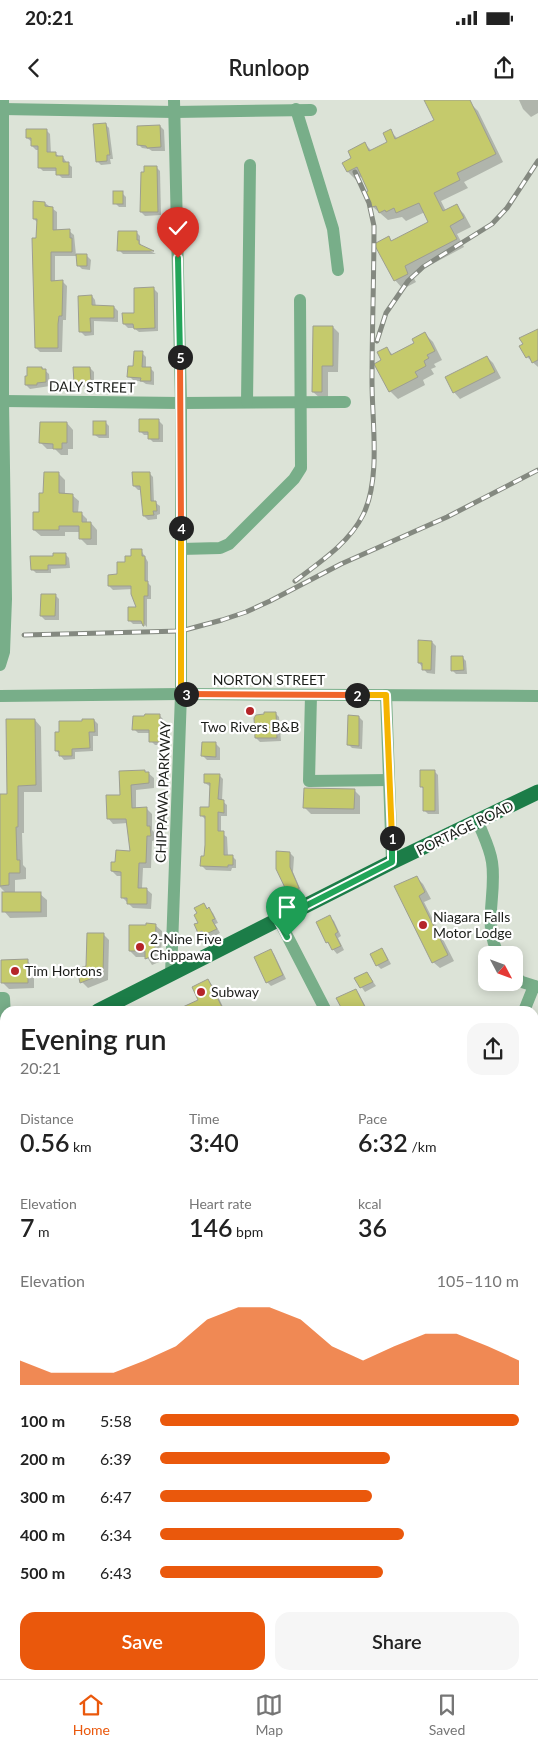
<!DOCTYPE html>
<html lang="en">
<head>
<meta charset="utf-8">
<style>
  body { margin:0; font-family:Lato,sans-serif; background:#f6f6f6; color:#222; height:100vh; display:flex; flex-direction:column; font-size:19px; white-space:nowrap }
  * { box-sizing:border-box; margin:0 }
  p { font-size:16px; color:#767676 }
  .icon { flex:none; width:28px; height:28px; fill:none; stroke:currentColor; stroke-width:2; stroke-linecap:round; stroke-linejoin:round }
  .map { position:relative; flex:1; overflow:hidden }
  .drawer { position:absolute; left:0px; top:906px; width:539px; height:674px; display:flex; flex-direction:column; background:#fff; border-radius:15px 15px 0 0; box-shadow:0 2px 12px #0003 }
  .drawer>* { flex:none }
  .needle { width:32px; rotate:131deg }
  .controls { position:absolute; left:478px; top:846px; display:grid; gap:10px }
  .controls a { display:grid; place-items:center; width:45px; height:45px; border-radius:10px; background:#fff; box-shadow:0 2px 12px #0003; font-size:25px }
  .pin { position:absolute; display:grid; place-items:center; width:42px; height:42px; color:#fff; margin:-51px -21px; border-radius:50% 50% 50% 0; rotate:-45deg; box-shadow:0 0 5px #0007 }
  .pin .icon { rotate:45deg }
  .km { position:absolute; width:25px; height:25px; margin:-12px; border-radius:50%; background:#222; color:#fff; font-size:14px; line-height:25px; text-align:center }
  .round { display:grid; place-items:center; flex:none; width:52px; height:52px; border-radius:15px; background:#f6f6f6 }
  .summary { display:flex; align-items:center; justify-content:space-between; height:85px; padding:0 20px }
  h1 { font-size:28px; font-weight:600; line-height:38px }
  .metrics { display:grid; grid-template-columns:repeat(3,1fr); gap:8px; height:85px; padding:5px 20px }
  .metrics div { display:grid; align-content:center }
  .metrics b { font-size:25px; font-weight:600 }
  .metrics small { font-size:14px; font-weight:400 }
  .metrics p { font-size:14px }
  .chart { height:140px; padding:10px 20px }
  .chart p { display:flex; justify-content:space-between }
  .chart svg { width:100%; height:90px; margin-top:5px; fill:#ea580c; opacity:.7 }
  .button { display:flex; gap:10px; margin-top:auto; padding:10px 20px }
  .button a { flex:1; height:58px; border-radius:15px; background:#ea580c; color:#fff; font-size:20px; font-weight:600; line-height:58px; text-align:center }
  .button a+a { background:#f6f6f6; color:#222 }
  ul { padding:0 20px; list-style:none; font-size:16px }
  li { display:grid; grid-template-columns:80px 60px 1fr; align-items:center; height:38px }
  li i { height:12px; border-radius:6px; background:#ea580c }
  .status { display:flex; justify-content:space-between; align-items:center; height:35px; padding:0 25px; background:#fff; direction:ltr }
  .status svg { height:14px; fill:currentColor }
  header { display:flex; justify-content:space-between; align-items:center; height:65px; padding:0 20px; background:#fff; font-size:22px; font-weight:600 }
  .menu { display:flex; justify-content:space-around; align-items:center; height:70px; border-top:1px solid #e0e0e0; background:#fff; font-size:14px; color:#767676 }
  .menu a { display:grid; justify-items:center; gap:2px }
  .menu .active { color:#ea580c }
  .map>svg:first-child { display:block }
  .green { fill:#ceb982 }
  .water { fill:#39b99d; stroke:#308a76 }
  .shadow { fill:#0003 }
  .building { fill:#c5ca6c; stroke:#9d9e91 }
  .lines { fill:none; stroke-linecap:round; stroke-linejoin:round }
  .minor { stroke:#78ae89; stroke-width:12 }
  .major { stroke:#1c7d48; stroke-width:15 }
  .rail-casing { stroke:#848980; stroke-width:5 }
  .rail { stroke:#fff; stroke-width:3; stroke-dasharray:9; stroke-linecap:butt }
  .split-1-casing { stroke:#fff; stroke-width:10 }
  .split-2-casing { stroke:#fff; stroke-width:10 }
  .split-3-casing { stroke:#fff; stroke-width:10 }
  .split-4-casing { stroke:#fff; stroke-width:10 }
  .split-5-casing { stroke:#fff; stroke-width:10 }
  .split-6-casing { stroke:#fff; stroke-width:10 }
  .split-1 { stroke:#22a559; stroke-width:6 }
  .split-2 { stroke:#f5b400; stroke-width:6 }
  .split-3 { stroke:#f0652b; stroke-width:6 }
  .split-4 { stroke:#f5b400; stroke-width:6 }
  .split-5 { stroke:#f0652b; stroke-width:6 }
  .split-6 { stroke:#22a559; stroke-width:6 }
  .poi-dot { fill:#b52528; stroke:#fff; stroke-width:2 }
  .labels { text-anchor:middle; stroke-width:4.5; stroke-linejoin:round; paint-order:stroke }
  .street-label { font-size:14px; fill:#1c1e1a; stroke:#fff }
  .poi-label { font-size:14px; fill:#1c1e1a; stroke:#fff; text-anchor:start }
</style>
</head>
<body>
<div class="status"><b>20:21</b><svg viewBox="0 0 49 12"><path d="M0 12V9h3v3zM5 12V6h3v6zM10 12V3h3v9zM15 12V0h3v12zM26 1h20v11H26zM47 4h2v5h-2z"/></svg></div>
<header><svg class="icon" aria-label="back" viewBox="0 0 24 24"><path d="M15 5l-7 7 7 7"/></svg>Runloop<svg class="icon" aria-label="share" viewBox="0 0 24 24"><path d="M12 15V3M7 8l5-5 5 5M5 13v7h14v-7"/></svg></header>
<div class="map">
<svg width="538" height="1579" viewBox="0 0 538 1579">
  <rect width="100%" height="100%" fill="#dce3d7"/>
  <!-- green -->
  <g class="green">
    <path d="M534,974L538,980V1047L534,1038Z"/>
    <rect x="534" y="1451" width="4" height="122"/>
    <path d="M108,1575H329L339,1579H111Z"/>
  </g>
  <!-- water -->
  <path class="water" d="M0,1283L5,1313V1575H12V1579H0Z"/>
  <!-- shadow -->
  <g class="shadow">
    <path d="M426,0H452L470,3L478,11L503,62L464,82L468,88L441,101L446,111L456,106L464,114L471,127L457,134L464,147L412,175L416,182L403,189L395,180L388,138L392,142L430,122L425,112L406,121L402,117L388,120L373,107L370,92L362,76L356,80L348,72L353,59L365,44L372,51L389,42L390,31L398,39L436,20Z"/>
    <path d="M519,0H538V13L531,17L523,9Z"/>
    <path d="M105,24L109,28L113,59H110L111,64L101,65L97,61Z"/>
    <path d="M160,26L164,30L165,51H152L149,49L142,48L138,44Z"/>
    <path d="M46,30L50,34L51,54H56L60,57H63L67,63L72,67V78H62L58,74V71H43L39,67V50H36L32,46V42L27,38Z"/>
    <path d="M156,67L160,71L161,115L145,116L141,112Z"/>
    <path d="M122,93L126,97V107H119L115,103Z"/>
    <path d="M45,103L57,112V131H69L74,135L76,155L87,156L91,160L90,170L82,169L78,165L77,156H55V182L62,181L67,186L66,220H63L62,252H40L36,248L38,123L34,119Z"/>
    <path d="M136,132L140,136V143L142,147L156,154H123L119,150Z"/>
    <path d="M154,189L158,193V231L139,232L134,228H128L124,224L136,214Z"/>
    <path d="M92,196L95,200L96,207H114L118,211V222L94,221V235L85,236L81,232Z"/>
    <path d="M333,227L339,233L338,272H328V298H320L313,292Z"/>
    <path d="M538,230V267L527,257Z"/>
    <path d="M425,234L433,242L442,260L434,264L436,267L431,269L434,274L423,280L425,285L398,299L390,291L382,261L386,248L393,255L416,243Z"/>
    <path d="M142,253L146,257V268H150L154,272V285L146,284L143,282L133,280L129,276Z"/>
    <path d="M487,257L493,263L501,278L460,299L454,292Z"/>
    <path d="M42,268L49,274L50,286L30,289L26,285Z"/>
    <path d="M90,268L94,272V286L79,287L75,283Z"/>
    <path d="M159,321L163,325V342H153L149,338V335H144L140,331Z"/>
    <path d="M105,322L109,326V338H99L95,335Z"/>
    <path d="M67,323L73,330V349H68V355H61L55,349H47L41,343Z"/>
    <path d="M149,373L153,377L154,402L160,406V414L157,415V419L148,420L144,416L142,390H138L134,386Z"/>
    <path d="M59,374L65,380V395H72L79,401L78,413H81L87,419V423H91L97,430V445H87L81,439V432H65V436H41L34,430L44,395Z"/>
    <path d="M141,450L148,462V483L151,486V499H147V527L144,524H133L129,520L138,508L133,489L113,490L109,486L119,476L126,463Z"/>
    <path d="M65,454L69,458L70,468L51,469V473H36L32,469L54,457Z"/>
    <path d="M55,495L59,499V520H45L41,516Z"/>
    <path d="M432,542L436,546L435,574L427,573L419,563Z"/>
    <path d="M462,557L466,561L467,574H456L452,570Z"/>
    <path d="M275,613L279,617L281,641L260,642L256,638Z"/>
    <path d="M159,615L163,619V645H155L151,641V633H138L134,629Z"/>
    <path d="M359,617L363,621L362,649L352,648L348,644Z"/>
    <path d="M35,620L41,627L42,692H24V733H22L23,765L26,768V779L15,780V794H40L47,800V817L10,818L4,811L7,794L0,787V695H8Z"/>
    <path d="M94,620L98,624V636H93V651L75,652V659L64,660L56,650L60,633L83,622Z"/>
    <path d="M216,644L220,648V660H207L203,656Z"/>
    <path d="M434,671L438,675L439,714H428L424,710V689L421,686Z"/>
    <path d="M121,672L148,673L154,678V688L136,690V709H147L152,714V730L154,732L155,740L152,741L151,768H143L142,788L146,789L152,794L151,809L133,808L122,797L123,776H117L112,771L117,764L131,752L128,723L113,724L108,718L122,696Z"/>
    <path d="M219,675L223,679L222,701L227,705V716H221V733L227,737L228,756H232L236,760V768H232L231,771L206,770L202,766L206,758V720L201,715L210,708L211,687L205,683Z"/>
    <path d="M354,690L360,696V714H311L305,708Z"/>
    <path d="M290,753L294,757L293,772L302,793L292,797L289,793Z"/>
    <path d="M417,778L423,784L431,799L424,802L454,861L440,868L433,862L395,787Z"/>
    <path d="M203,804L213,813L218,823L215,824L220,833L209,839L199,832Z"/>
    <path d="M330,817L334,821L341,836L338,838L344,850L337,854L327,842Z"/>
    <path d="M155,825L162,831L161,858L159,862L152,865L147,857H136L130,851Z"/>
    <path d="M103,834L109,840L108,880L88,888L82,882Z"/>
    <path d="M382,849L385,853L391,864L381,869L377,865Z"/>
    <path d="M270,850L274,854L286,879L271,886L267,882Z"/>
    <path d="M27,861L34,867V888L9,889L2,882Z"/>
    <path d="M367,873L376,886L365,892L356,879Z"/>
    <path d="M208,880L213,886L225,911H181L180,910L200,901Z"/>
    <path d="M356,890L359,894L368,911H344L338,899Z"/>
    <path d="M287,907L291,911H280Z"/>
    <path d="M534,1109L538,1117V1156L534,1148Z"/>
    <path d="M534,1280L538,1292V1343L534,1336Z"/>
    <path d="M538,1360V1381L534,1383V1362Z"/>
    <path d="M534,1395L538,1403L536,1406L538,1409V1418L534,1420Z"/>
  </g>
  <!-- building -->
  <g class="building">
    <path d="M424,0H470L496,54L457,73L460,80L434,93L443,111L457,104L464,118L450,126L457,139L405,166L408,174L394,181L374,144L389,136L391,141L428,122L419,103L396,113L394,108L386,112L385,110L379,113L376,106L372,107L365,93L368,91L357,67L347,72L342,63L351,58L348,51L365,42L369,51L387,42L383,33L391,29L395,39L434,20Z"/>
    <path d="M106,23L110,55H107V61L96,62L93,24Z"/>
    <path d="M160,25L161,47L147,48L146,46L137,45V26Z"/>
    <path d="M26,29H47V52H56V56H63V62H69V75H56V68H38V46H31V38H26Z"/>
    <path d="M144,66H157L158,112H140L141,72H144Z"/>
    <rect x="113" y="91" width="10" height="13"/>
    <path d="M33,101L45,102V106L53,107V130L70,129V138H72V152H51V181L63,180L62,216H59L58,224V248H35L32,138H36L37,119H33Z"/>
    <path d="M118,131H137V140H139V144L154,151H117Z"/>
    <path d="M76,154H87V166H77Z"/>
    <path d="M154,187L155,228L134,229L133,224H123L122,213H134V188Z"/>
    <path d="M92,195V205L114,206V218H90L91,232H79L78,196Z"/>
    <path d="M313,226H333V266H322V292H312Z"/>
    <path d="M538,229V260L532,263L529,256L526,258L519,246L523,244L519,238Z"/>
    <path d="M425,232L435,251L427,255L429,258L424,261L426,266L415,272L418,277L389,292L374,264L381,260L377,252L387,247L391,255L414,243L412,239Z"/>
    <path d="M134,251H143L142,267H151V281H140L141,278L127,277L128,266H133Z"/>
    <path d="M487,256L495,272L453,293L445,277Z"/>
    <path d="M27,267H42V269H46V282L37,283V285H25V276H27Z"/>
    <path d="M73,267H90L91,283H74Z"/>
    <path d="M139,319H159V339H148V332H139Z"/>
    <rect x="93" y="321" width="13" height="14"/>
    <path d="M40,322H67V343H62V349H53V344L39,343Z"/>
    <path d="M44,372H59V393L73,394V412H82V422H91V439H79V426H59V430H33V412H39V393H43Z"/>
    <path d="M132,372H150L151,401H156L157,411H153L154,415L143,416L140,386H133Z"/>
    <path d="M131,449H142V456H145V481H148V496H144V526H143L141,521H128V507H136L131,494V486H108V475L117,474V462H125V456H131Z"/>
    <path d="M53,453H66V465H48V470H31L30,456H53Z"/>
    <path d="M41,494H56L55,516H40Z"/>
    <path d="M418,540L432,541L431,570H422V563H418Z"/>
    <path d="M451,556H463L464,570L451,571Z"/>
    <path d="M264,612H276L277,638H255L254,618L256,615L264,614Z"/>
    <path d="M145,614H160V642H149V630H132L133,616H144Z"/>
    <path d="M348,615L359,616V646L347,645Z"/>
    <path d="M6,619H35L36,685L18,686V727H16L17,760H20V773H9V785L0,786V694H7Z"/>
    <path d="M82,619H94L95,632H89L90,648L72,649V656H59V651H55V632H59V621H82Z"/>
    <path d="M202,642H216V657L201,656Z"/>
    <path d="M145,670V672H149V683L131,685L132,708L147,707V726H150L151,736H147L146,763H139L138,788H147V804H127V798H121V772L111,771V762H115L116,750L130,751L126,719H107L106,695H120L119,671Z"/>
    <path d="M420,670H435V711H423V687H420Z"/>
    <path d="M204,674H220L218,699L224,700V713L218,712V731H224V755H233V765H228V767L200,766L201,756H204L205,745V716H200V707H209L210,683H204Z"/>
    <path d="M304,688L355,689L354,709L303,708Z"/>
    <path d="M276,751L290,752V767L299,788L288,794L276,769Z"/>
    <path d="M417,776L425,792L419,796L448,855L432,863L394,786Z"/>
    <rect x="2" y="792" width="39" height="20"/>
    <path d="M204,803L207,809L209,807L215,819L212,820L217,829L204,835L202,831L198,833L194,824L198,823L194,815L197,813L194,808Z"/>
    <path d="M330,815L338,832L335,834L341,846L332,850L328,842L326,843L316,822Z"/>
    <path d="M146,823L156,824L155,851L153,856L145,859V851H129V825H146Z"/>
    <path d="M87,833H104L103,874L80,883L77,869L86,866Z"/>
    <path d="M382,848L388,860L376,866L370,854Z"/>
    <path d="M271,849L283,875L266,883L254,857Z"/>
    <path d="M28,859V883H1V860Z"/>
    <path d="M367,872L373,882L360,888L354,878Z"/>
    <path d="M208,879L222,907L218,909L220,911H174L198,900L192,887Z"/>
    <path d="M356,889L367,911H343L336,898Z"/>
  </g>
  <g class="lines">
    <!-- minor -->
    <g class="minor">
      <path d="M3,9L174,12L311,10"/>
      <path d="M296,9L333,129L338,170"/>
      <path d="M3,301L181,303L345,302"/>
      <path d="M247,302L250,65"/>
      <path d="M181,449L220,448L229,444L294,379L301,368L300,200"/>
      <path d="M0,565L4,552L6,499L3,301V0"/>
      <path d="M311,595L309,681L389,680"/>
      <path d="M386,595L392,762"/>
      <path d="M0,596L181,594L538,596"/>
      <path d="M478,722C483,735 490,748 492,762C497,794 482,825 499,855"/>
      <path d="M279,820L326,911"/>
      <path d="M171,875L181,594V303L174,0"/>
      <path d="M514,876L522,882L538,887"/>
      <path d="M0,898H4L5,916"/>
      <path d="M524,911L534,886"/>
      <path d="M534,1217L538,1225"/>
      <path d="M534,1443H538"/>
      <path d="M216,1579V1575"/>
      <path d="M324,1579L325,1575"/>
      <path d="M485,1579V1575"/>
    </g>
    <!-- major -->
    <g class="major">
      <path d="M98,911L392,762L538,692"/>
      <path d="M0,958L5,956"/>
      <path d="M0,983L5,985"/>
      <path d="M384,1575L418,1579"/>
    </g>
    <defs>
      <g id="rail">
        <path d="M377,241L386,213L408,181L423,167L492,124L507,108L538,61"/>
        <path d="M295,481C320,462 349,443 363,415C381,379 372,322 372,282C372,230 374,178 374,126L369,103L355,72"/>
        <path d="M24,535L181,531L222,520L246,512L270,501L341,464L447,417L538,370"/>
      </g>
    </defs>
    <!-- rail casing -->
    <use href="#rail" class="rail-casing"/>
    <!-- rail -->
    <use href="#rail" class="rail"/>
  </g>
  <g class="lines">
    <defs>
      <path id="split-1" d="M287,837L278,820L392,762V738"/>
      <path id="split-2" d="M357,595H386L392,738"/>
      <path id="split-3" d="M186,594L357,595"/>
      <path id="split-4" d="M181,428V594H186"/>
      <path id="split-5" d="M180,257L181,428"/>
      <path id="split-6" d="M178,158L180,257"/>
    </defs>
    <!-- split-1 casing -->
    <use href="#split-1" class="split-1-casing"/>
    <!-- split-2 casing -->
    <use href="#split-2" class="split-2-casing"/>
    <!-- split-3 casing -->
    <use href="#split-3" class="split-3-casing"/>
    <!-- split-4 casing -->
    <use href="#split-4" class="split-4-casing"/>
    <!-- split-5 casing -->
    <use href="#split-5" class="split-5-casing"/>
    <!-- split-6 casing -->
    <use href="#split-6" class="split-6-casing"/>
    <!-- split-1 -->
    <use href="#split-1" class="split-1"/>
    <!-- split-2 -->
    <use href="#split-2" class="split-2"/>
    <!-- split-3 -->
    <use href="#split-3" class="split-3"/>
    <!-- split-4 -->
    <use href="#split-4" class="split-4"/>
    <!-- split-5 -->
    <use href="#split-5" class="split-5"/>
    <!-- split-6 -->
    <use href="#split-6" class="split-6"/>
  </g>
  <!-- markers -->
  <g class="poi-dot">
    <circle cx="250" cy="611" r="5"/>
    <circle cx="423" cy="825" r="5"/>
    <circle cx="140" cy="847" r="5"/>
    <circle cx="15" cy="871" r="5"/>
    <circle cx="201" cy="892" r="5"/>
  </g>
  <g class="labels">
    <!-- street labels -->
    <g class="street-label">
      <text transform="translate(92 287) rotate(1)" y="5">DALY STREET</text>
      <text x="269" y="585">NORTON STREET</text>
      <text transform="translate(163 692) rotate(-88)" y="5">CHIPPAWA PARKWAY</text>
      <text transform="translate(465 728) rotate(-26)" y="5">PORTAGE ROAD</text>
    </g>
    <!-- poi labels -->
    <g class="poi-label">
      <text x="250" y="632" text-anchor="middle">Two Rivers B&amp;B</text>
      <text x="433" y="822">Niagara Falls<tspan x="433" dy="16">Motor Lodge</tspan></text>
      <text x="150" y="844">2-Nine Five<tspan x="150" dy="16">Chippawa</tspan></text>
      <text x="25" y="876">Tim Hortons</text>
      <text x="211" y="897">Subway</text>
    </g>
  </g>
</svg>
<div class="controls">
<a><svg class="needle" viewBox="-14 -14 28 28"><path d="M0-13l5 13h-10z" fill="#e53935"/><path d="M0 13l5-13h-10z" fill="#767676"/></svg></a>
</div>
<div class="pin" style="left:287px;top:837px;background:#1e9e55"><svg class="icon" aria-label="arrive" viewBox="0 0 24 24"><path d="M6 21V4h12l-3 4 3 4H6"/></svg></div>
<div class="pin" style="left:178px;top:158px;background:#d93025"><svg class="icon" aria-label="check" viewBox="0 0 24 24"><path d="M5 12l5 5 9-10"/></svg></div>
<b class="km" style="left:392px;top:738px">1</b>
<b class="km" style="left:357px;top:595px">2</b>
<b class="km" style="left:186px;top:594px">3</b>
<b class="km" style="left:181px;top:428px">4</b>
<b class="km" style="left:180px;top:257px">5</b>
<section class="drawer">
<div class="summary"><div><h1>Evening run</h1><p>20:21</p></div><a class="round"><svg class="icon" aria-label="share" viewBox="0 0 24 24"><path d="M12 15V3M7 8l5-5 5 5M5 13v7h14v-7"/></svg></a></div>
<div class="metrics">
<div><p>Distance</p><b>0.56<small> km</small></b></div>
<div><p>Time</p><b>3:40</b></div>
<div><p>Pace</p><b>6:32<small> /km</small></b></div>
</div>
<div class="metrics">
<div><p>Elevation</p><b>7<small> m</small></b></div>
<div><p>Heart rate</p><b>146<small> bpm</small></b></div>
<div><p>kcal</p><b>36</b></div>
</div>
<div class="chart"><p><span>Elevation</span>105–110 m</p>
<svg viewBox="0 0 160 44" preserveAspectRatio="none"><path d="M0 44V32L10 38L20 38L30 38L40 32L50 25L60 12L70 6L80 6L90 12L100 25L110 32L120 25L130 19L140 19L150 25L160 32V44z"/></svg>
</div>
<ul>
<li><b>100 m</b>5:58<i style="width:100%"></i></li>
<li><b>200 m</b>6:39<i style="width:64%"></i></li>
<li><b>300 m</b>6:47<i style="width:59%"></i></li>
<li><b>400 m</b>6:34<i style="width:68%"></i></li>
<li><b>500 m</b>6:43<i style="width:62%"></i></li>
</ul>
<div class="button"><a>Save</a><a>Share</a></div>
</section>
</div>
<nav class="menu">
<a class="active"><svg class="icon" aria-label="home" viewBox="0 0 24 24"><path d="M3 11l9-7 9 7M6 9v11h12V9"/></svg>Home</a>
<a><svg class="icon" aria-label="map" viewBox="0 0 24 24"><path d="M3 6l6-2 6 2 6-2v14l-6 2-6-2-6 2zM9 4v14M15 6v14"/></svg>Map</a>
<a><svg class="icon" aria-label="saved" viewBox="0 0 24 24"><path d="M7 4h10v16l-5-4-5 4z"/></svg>Saved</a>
</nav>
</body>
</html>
